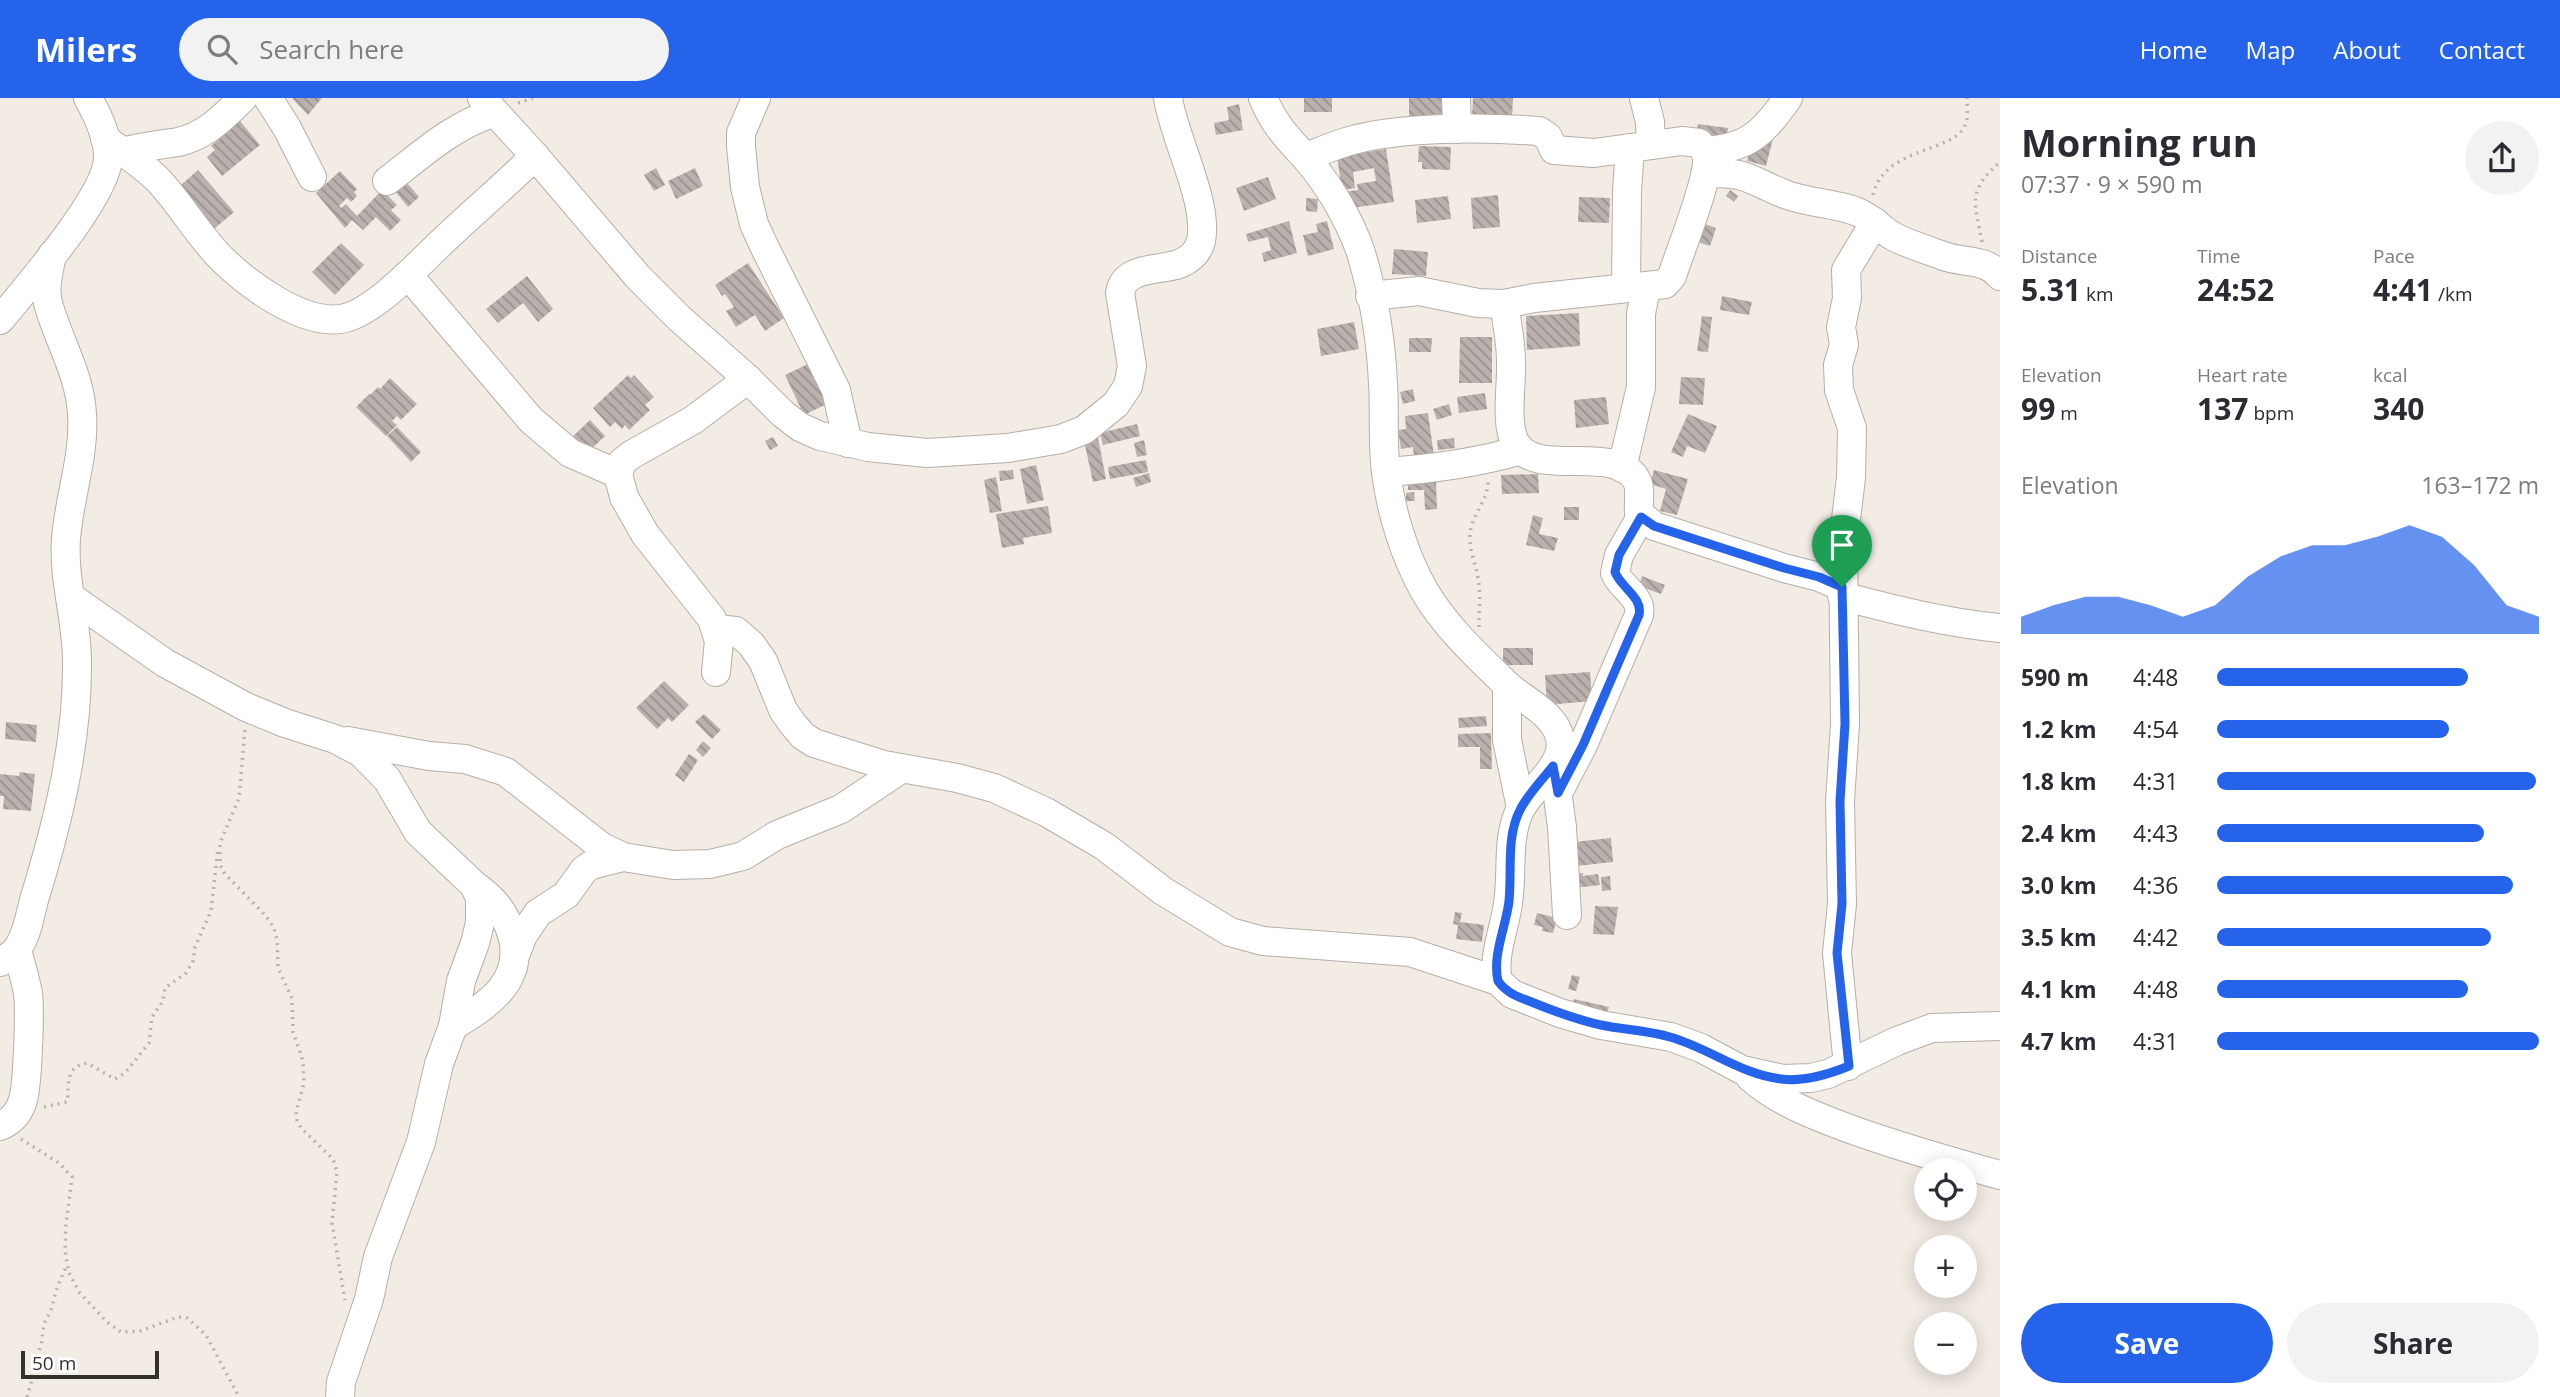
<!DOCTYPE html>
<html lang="en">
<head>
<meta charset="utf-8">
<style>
  body { margin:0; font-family:"Open Sans",sans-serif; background:#f2f2f3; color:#2b2b33; height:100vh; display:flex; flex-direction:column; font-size:26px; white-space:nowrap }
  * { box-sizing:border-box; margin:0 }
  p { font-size:23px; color:#7c7c81 }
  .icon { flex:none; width:38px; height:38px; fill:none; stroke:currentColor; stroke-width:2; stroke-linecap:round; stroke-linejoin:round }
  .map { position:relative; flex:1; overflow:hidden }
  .sheet { display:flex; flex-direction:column; background:#fff; width:560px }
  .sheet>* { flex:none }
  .buttons { position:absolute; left:1914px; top:1060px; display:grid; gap:14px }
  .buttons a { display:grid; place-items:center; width:63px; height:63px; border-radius:50%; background:#fff; box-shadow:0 4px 18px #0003; font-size:35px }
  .scale { position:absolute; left:21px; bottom:18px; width:138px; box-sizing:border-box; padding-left:7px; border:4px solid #33312e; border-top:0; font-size:19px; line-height:24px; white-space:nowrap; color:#33312e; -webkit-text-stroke:5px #fff; paint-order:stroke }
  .pin { position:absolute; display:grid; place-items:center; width:60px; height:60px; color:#fff; margin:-72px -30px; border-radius:50% 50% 50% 0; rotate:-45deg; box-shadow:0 0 7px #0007 }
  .pin .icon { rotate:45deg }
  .round { display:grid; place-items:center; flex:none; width:74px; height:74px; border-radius:37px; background:#f2f2f3 }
  .headline { display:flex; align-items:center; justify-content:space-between; height:119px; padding:0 21px }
  h1 { font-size:38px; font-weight:700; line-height:52px }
  .figures { display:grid; grid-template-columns:repeat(3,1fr); gap:10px; height:119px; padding:7px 21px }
  .figures div { display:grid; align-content:center }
  .figures b { font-size:30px; font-weight:700 }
  .figures small { font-size:19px; font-weight:400 }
  .figures p { font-size:19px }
  .chart { height:196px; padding:14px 21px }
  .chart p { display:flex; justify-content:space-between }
  .chart svg { width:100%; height:126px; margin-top:7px; fill:#2563eb; opacity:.7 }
  .primary-button { display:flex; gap:14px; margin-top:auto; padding:14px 21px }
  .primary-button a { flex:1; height:80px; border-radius:42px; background:#2563eb; color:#fff; font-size:28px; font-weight:700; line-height:80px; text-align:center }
  .primary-button a+a { background:#f2f2f3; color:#2b2b33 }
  ul { padding:0 21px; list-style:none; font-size:23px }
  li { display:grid; grid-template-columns:112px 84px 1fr; align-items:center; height:52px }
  li i { height:18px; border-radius:9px; background:#2563eb }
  header { display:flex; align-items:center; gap:42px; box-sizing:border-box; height:98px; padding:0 35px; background:#2563eb; color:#fff }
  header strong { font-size:33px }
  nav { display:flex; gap:38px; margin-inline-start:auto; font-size:24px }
  .search { width:490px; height:63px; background:#f2f2f3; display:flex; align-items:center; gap:18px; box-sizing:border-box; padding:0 24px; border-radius:38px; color:#7c7c81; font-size:26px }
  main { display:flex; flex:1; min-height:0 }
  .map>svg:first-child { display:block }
  .building { fill:url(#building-back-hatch) }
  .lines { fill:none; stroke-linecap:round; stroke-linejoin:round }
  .minor-casing { stroke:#b5afa8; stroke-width:30 }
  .path { stroke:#b7b2ac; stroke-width:3.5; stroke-dasharray:2 5; stroke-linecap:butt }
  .minor { stroke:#fff; stroke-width:28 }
  .route-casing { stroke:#fff; stroke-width:14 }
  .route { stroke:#2563eb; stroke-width:9 }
</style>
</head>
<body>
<header>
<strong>Milers</strong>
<div class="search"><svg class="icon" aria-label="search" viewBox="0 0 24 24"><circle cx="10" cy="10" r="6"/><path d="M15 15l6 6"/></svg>Search here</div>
<nav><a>Home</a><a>Map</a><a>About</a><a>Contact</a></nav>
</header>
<main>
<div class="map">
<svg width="2000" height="1299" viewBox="0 0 2000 1299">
  <defs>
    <pattern id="building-back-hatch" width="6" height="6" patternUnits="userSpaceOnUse" patternTransform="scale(1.75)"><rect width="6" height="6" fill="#bab1ae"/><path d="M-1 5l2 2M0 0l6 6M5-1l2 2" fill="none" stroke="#98918e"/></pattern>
  </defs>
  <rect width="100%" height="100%" fill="#f3ece5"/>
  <!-- building -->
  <g class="building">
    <path d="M292,0H322L308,17Z"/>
    <rect x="1304" y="0" width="28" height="14"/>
    <path d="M1409,0H1442L1443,17L1438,16L1437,23L1409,27Z"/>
    <path d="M1473,0H1513L1512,20L1472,19Z"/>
    <path d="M1239,6L1243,32L1216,37L1214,25L1229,22L1227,9Z"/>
    <path d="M240,23L260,47L222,78L207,59L215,52L211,48Z"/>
    <path d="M1698,26L1728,30L1724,56L1694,53Z"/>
    <path d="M1754,36L1773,41L1766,68L1747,63Z"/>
    <path d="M1419,48L1451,49L1450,72L1422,71V64H1418Z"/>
    <path d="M1386,51L1394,104L1344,111L1342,94L1358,92L1357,86L1376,83L1374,70L1353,74L1355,90L1342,92L1337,59Z"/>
    <path d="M656,70L665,87L654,93L644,77Z"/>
    <path d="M695,70L703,88L676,101L668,83Z"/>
    <path d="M198,72L234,114L214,131L190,104L173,94Z"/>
    <path d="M340,73L357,91L354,94L357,98L351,104L347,100L339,108L341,110L346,106L357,118L382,92L397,107L391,112L401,122L390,133L376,119L363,132L352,122L345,130L316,95Z"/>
    <path d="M401,78L419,99L408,109L390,87Z"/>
    <path d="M1268,79L1276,101L1244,113L1236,90Z"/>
    <path d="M1730,92L1738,98L1734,104L1726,98Z"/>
    <path d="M1498,97L1500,129L1473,131L1471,100Z"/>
    <path d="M1448,98L1451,121L1417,125L1415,102Z"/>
    <path d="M1579,99L1610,100L1609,125L1578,124Z"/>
    <path d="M1306,100L1318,101L1317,114L1306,113Z"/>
    <path d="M1691,121L1716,130L1710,148L1685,140Z"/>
    <path d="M1289,123L1297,155L1264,164L1262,155L1271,152L1268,139L1248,144L1246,136Z"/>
    <path d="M1327,123L1334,151L1308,158L1303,137L1318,134L1316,126Z"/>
    <path d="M341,145L364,167L335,197L312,174Z"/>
    <path d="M1394,151L1428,154L1426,178L1392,176Z"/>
    <path d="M748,165L784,220L765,233L755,217L736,229L726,213L734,209L725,196L722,198L715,187Z"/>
    <path d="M527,178L553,211L538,224L523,205L498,225L486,211Z"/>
    <path d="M1722,198L1752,204L1749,217L1720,212Z"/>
    <path d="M1579,215L1580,248L1527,252L1526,218Z"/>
    <path d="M1702,218L1712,219L1708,254L1697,253Z"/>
    <path d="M1354,224L1359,251L1321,258L1317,231Z"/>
    <path d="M1460,239H1492V285H1459Z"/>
    <path d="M1409,240H1432L1431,254H1409Z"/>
    <path d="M814,263L833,303L804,317L785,277Z"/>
    <path d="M628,277L631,280L634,277L654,299L645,307L650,312L629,332L625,327L622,331L615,324L610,329L593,310Z"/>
    <path d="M1681,279L1705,280L1703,307L1679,306Z"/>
    <path d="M390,280L417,306L401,322L397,318L392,323L397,327L386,338L356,309L369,296L370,297L378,289L380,291Z"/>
    <path d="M1413,291L1415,303L1403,306L1400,294Z"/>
    <path d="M1485,295L1487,311L1459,315L1457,299Z"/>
    <path d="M1606,299L1609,326L1576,330L1574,302Z"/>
    <path d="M1449,306L1452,317L1437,322L1433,311Z"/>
    <path d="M1428,315L1434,358L1414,361L1413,349L1401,351L1398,332L1406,331L1405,318Z"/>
    <path d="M1688,316L1717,328L1705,355L1687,348L1683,359L1671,354Z"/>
    <path d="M590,322L605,338L583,359L568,343Z"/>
    <path d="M1137,326L1140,338L1103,347L1100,335Z"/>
    <path d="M397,329L421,354L411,364L387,338Z"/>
    <path d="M1097,335L1106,381L1093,384L1083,338Z"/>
    <path d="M773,339L778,348L770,352L765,343Z"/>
    <path d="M1454,340L1455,350L1438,352L1437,342Z"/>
    <path d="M1144,342L1147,357L1137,359L1134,345Z"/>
    <path d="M1146,362L1148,374L1110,381L1108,369Z"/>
    <path d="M1036,367L1044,402L1027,406L1020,371Z"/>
    <path d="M1013,372L1014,381L1000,383L999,373Z"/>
    <path d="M1654,372L1688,381L1677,417L1660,413L1666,391L1650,386Z"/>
    <path d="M1149,375L1151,384L1136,389L1133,380Z"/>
    <path d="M1538,376L1539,395L1502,396L1501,377Z"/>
    <path d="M996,379L1002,413L990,415L984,382Z"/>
    <path d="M1408,382H1436L1437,411L1425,412L1424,392H1408Z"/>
    <path d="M1414,394L1415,403H1406V395Z"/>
    <path d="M1048,408L1052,435L1023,440L1024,446L1002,450L996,416Z"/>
    <rect x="1564" y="409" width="15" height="13"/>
    <path d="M1533,417L1543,420L1539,436L1558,440L1554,453L1526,447Z"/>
    <path d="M1642,478L1665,487L1661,496L1639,488Z"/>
    <rect x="1503" y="550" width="30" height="17"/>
    <path d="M1590,574L1592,603L1547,607L1545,577Z"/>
    <path d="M664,583L689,607L672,624L668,620L657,631L636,610Z"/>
    <path d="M704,616L721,632L712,641L695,624Z"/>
    <path d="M1486,618L1487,628L1459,630L1458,620Z"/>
    <path d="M6,624L37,627L36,644L5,641Z"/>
    <path d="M1491,635L1492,671H1480V649H1458V636Z"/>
    <path d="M703,643L711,650L703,659L696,652Z"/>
    <path d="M689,656L698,662L684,684L675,677Z"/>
    <path d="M20,674L35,676L31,713L3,711L4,698H0V676L19,678Z"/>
    <path d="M1611,740L1613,764L1576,768L1574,744Z"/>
    <path d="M1583,775V778L1598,776L1600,787L1574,790L1572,776Z"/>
    <path d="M1610,778L1611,792L1602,793L1601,779Z"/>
    <path d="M1595,808L1618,809L1614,837L1593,836Z"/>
    <path d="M1455,814L1462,815L1460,824L1484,827L1482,844L1456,841L1458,827L1453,826Z"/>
    <path d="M1537,815L1557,820L1553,835L1542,833L1543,829L1534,827Z"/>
    <path d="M1572,877L1580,879L1576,893L1568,891Z"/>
    <path d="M1574,901L1609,909L1606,917L1572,909Z"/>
  </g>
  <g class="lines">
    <defs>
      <g id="minor">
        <path d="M268,0L287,30L312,79"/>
        <path d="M482,0L535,58L638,179L679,220L748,281L783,316L800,329L820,338L868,349L927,355L1008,350L1061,341L1084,332L1116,306L1128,288L1132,268L1120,195C1124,168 1159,173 1179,166C1189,162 1198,155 1201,143C1209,104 1174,41 1168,0"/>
        <path d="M756,0L741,35V48L745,89L754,126L764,148L836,292L848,345"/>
        <path d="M1263,0C1275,28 1286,38 1305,59C1328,85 1350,122 1361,155C1373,195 1381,242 1383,285C1385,314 1382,345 1386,374C1391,415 1405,459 1425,494C1445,528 1477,558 1505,585C1522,602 1554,614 1560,640C1566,667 1531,690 1520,712C1506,741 1513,775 1508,805C1505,830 1492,858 1498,883"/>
        <path d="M1456,0L1457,31"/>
        <path d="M1644,0L1650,24L1651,47"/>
        <path d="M105,41C124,55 144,67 160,84C183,109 199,139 224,163C250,188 302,226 340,221C373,217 421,163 445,141C475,113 506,86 535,58"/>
        <path d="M1705,53C1749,50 1763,35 1788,0"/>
        <path d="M123,54C141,48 160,47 178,44C206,38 223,19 243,0"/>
        <path d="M1306,59C1319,54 1333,48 1346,44C1399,28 1484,29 1539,33L1548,39L1554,52L1594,55L1682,43L1699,45C1703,49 1706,54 1707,60C1709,82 1680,153 1672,178L1665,186L1534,200L1504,206L1478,205L1419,193L1370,198"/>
        <path d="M1705,76C1747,72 1752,84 1787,97C1809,105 1833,105 1855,113C1870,118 1878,129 1891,137C1902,144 1927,152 1941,157C1961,166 1985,159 2000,178"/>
        <path d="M387,83C421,57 452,28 493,15"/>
        <path d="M409,178L531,322L570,355L618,376"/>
        <path d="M1626,189L1627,93L1630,50"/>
        <path d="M1504,206C1507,225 1511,244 1511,264C1512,286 1505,325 1515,344C1533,382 1618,344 1637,383C1641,391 1638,405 1639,415L1654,428L1784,470L1819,479L1842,489"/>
        <path d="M0,222C26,190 106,99 108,61C109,40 98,18 88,0"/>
        <path d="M1622,370L1641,289V216L1646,189"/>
        <path d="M1386,374C1431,371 1477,365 1521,352"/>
        <path d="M1842,498C1895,512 1946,525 2000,530"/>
        <path d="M72,500L165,565L246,609L285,625L335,641L360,654L387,681L418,734L474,787L480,800V825L475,845L461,883L453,928L439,966L421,1044L378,1159L369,1201L341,1284L340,1299"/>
        <path d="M717,531L736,533L751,546L763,563L783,612L792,625L803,638L814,645L884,667L957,680L994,690L1046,714L1104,748L1163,793L1230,834L1263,843L1410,854L1498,883L1512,896L1560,915L1601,927L1671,939L1701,950L1742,972L1783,981L1811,980L1828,976L1897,943L1932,930L2000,928"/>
        <path d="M716,574L719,543L712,521L645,436L624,399L618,376L622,364L631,357L693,322L748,281"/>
        <path d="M1507,588V642L1521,710"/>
        <path d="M348,643L429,658L465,661L506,674L602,749L623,759L673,767L710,766L743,758L777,737L841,711L901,671"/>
        <path d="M1555,677L1562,729L1567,817"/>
        <path d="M1558,695L1583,647L1639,517C1643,499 1621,490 1615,475L1619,457L1641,419"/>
        <path d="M516,855L523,837L538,815L566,797L584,772L591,767L623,759"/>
        <path d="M0,864C6,860 13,857 17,851C27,838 30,817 34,802C58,724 78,644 77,563C77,522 63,482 66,441C69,399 85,358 82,316C80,276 58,242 48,205C44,189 49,173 52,157"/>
        <path d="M453,928C488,907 525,883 512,837C505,814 493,800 474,787"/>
        <path d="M1848,968L1837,855L1842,806L1840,703L1845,626L1843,446L1851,380L1852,330L1839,292L1838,267L1844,247L1841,229L1847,200L1846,172L1875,124"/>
        <path d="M1750,979C1778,1004 1815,1018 1850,1031C1900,1049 1949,1063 2000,1077"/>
        <path d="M0,1028C10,1024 18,1016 22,1005C28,990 30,913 28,895C25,880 21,866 17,852"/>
      </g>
    </defs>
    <!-- minor casing -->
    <use href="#minor" class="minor-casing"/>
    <!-- path -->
    <g class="path">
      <path d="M518,5L533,0"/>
      <path d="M1873,97C1884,48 1955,55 1965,27C1969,19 1967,9 1967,0"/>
      <path d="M1982,144C1975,105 1966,94 2000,64"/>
      <path d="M1479,529C1479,513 1481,496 1478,480C1476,465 1469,454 1470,437C1471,416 1489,403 1488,381"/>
      <path d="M245,632L239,700L220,745V767L225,776L266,818L274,830L277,842L278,870L292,900L293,934L303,963L304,985L296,1014L297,1022L301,1030L333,1061L337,1074L332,1125L345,1202"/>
      <path d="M44,1009L67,1004C70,986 64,969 87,965L115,981L125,975L149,945L152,919L163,903L165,890L186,875L193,863L195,849L211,813L218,750"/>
      <path d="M21,1041L59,1065L72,1079L66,1127L65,1153L69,1175L80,1195L107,1224L121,1234L140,1233L178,1219L187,1220L206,1237L239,1299"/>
      <path d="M27,1299L31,1285L33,1267L41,1248L44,1226L51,1212L57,1190L66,1169"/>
    </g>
    <!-- minor -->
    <use href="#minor" class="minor"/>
  </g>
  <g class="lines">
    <defs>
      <path id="route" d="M1641,419L1654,428L1784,470L1819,479L1842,489L1845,626L1840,703L1842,806L1837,855L1849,968C1827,977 1804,984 1781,981C1740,976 1709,950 1670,939C1647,932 1624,932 1601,927C1578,922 1556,914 1534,905C1521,900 1507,896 1498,883C1492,857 1506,829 1509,803C1512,773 1506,739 1520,712C1528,696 1542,682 1553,668L1558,695L1583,647L1639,517C1643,499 1621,490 1615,474L1619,457Z"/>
    </defs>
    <!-- route casing -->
    <use href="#route" class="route-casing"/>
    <!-- route -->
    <use href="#route" class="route"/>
  </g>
</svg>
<div class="buttons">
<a><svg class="icon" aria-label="locate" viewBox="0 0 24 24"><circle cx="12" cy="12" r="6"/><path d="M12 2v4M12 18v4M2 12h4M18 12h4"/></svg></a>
<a>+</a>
<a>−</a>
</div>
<div class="scale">50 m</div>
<div class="pin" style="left:1842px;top:489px;background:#1e9e55"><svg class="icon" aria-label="arrive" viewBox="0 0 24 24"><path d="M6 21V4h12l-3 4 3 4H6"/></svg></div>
</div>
<section class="sheet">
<div class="headline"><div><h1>Morning run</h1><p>07:37 · 9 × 590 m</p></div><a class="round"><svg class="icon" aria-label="share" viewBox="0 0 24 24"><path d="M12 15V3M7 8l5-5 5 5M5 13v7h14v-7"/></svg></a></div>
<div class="figures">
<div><p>Distance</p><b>5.31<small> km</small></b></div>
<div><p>Time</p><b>24:52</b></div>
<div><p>Pace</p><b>4:41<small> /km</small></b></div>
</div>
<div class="figures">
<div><p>Elevation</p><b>99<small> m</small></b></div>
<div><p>Heart rate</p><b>137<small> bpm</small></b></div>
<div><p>kcal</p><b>340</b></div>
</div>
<div class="chart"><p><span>Elevation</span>163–172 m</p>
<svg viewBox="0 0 160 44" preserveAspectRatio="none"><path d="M0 44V38L10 34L20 31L30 31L40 34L50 38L60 34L70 24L80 17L90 13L100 13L110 10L120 6L130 10L140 20L150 34L160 38V44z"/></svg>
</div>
<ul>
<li><b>590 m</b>4:48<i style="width:78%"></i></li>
<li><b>1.2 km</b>4:54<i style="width:72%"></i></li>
<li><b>1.8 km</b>4:31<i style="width:99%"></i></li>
<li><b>2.4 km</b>4:43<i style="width:83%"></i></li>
<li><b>3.0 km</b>4:36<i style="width:92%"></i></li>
<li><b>3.5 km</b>4:42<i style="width:85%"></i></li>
<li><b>4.1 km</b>4:48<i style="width:78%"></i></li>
<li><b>4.7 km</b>4:31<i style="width:100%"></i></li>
</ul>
<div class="primary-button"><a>Save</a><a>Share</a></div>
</section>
</main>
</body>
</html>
